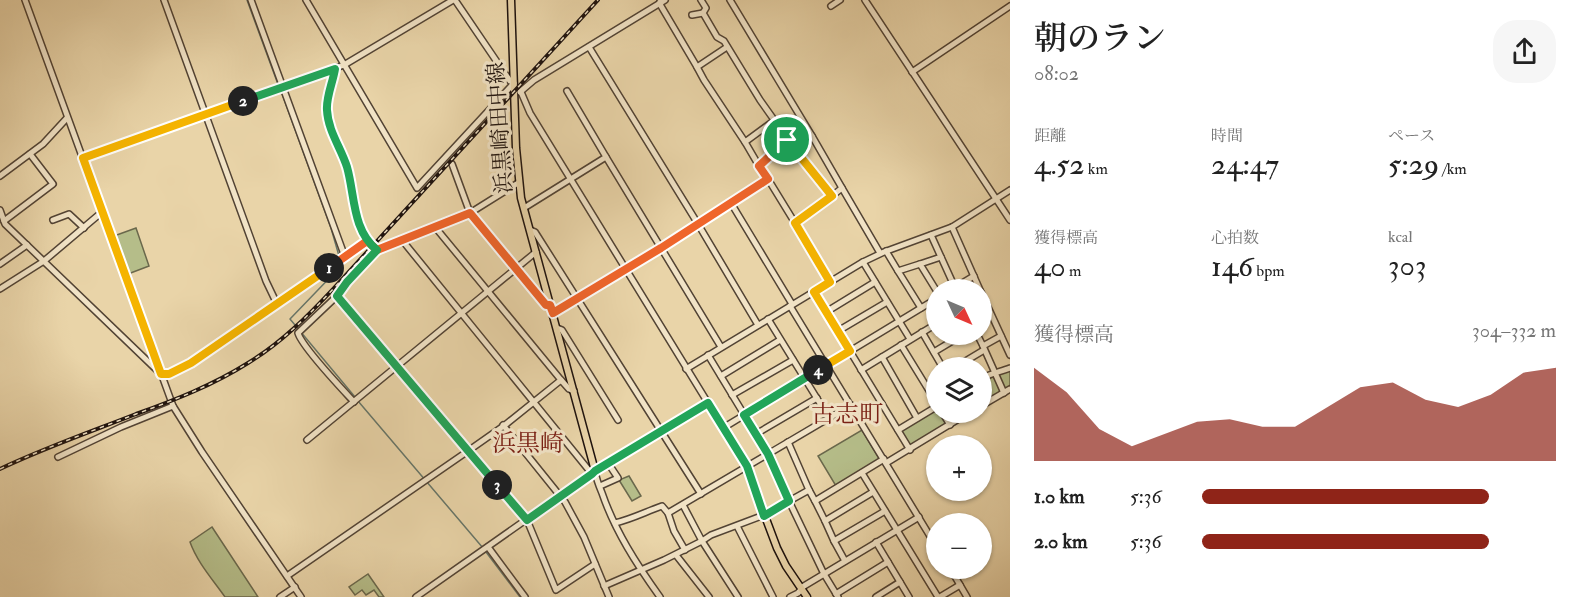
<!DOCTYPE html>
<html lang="ja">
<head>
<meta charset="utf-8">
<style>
  body { margin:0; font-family:"IM FELL Double Pica","Noto Serif JP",serif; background:#f6f6f6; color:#222; height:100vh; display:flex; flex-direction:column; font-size:22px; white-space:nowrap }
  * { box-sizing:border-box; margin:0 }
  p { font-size:20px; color:#767676 }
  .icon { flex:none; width:33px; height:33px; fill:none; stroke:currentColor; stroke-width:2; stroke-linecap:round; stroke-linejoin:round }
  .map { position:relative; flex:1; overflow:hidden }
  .panel { display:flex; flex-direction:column; background:#fff; width:570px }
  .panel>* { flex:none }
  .needle { width:39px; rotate:134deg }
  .tools { position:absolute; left:926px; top:279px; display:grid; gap:12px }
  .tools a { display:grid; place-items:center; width:66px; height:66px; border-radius:50%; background:#fff; box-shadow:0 2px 4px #0004; font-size:30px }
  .pin { position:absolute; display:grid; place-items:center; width:51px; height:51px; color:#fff; margin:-26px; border:3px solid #fff; border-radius:50%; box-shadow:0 2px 6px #0007 }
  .km { position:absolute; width:30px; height:30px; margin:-15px; border-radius:50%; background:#222; color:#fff; font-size:16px; line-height:30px; text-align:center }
  .round { display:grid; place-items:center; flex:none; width:63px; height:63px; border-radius:24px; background:#f6f6f6 }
  .head { display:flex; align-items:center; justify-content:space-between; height:102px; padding:0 24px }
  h1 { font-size:33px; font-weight:600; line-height:45px }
  .figures { display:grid; grid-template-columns:repeat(3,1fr); gap:9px; height:102px; padding:6px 24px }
  .figures div { display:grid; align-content:center }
  .figures b { font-size:30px; font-weight:600 }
  .figures small { font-size:16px; font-weight:400 }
  .figures p { font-size:16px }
  .chart { height:168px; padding:12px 24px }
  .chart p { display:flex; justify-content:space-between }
  .chart svg { width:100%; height:108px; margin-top:6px; fill:#8f2418; opacity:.7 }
  ul { padding:0 24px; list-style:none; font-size:20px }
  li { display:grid; grid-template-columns:96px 72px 1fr; align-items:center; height:45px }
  li i { height:15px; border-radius:8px; background:#8f2418 }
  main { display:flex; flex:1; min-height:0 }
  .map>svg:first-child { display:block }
  .green { fill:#b5bd89; stroke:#6a684c; stroke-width:1.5 }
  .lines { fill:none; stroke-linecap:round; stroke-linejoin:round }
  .stream { stroke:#677669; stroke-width:1.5 }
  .minor-casing { stroke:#524334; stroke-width:8 }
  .major-casing { stroke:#1f130e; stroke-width:9 }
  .minor { stroke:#f1e3c6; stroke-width:5 }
  .major { stroke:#e9d4a8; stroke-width:6 }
  .rail-casing { stroke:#1f130e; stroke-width:4 }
  .rail { stroke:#f1e3c6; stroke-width:1.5; stroke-dasharray:4.5; stroke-linecap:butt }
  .split-1-casing { stroke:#fff; stroke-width:12 }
  .split-2-casing { stroke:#fff; stroke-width:12 }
  .split-3-casing { stroke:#fff; stroke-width:12 }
  .split-4-casing { stroke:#fff; stroke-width:12 }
  .split-5-casing { stroke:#fff; stroke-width:12 }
  .split-1 { stroke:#f0652b; stroke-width:8 }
  .split-2 { stroke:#f5b400; stroke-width:8 }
  .split-3 { stroke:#22a559; stroke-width:8 }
  .split-4 { stroke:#22a559; stroke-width:8 }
  .split-5 { stroke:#f5b400; stroke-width:8 }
  .labels { text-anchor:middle; stroke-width:6; stroke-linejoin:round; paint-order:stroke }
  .street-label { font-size:22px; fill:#1f130e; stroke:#f1e3c6 }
  .neighbourhood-label { font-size:24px; fill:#7a1f14; stroke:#f1e3c6 }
</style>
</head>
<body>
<main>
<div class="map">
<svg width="1010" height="597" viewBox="0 0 1010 597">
  <rect width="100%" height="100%" fill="#e9d4a8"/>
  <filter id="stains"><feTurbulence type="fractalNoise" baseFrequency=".00333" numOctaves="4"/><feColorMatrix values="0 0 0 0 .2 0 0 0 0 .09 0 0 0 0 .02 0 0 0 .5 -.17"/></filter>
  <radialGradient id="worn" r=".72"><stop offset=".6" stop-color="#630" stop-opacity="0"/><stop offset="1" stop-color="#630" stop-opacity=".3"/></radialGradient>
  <!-- green -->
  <g class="green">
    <path d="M136,228L149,266L128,274L114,236Z"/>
    <path d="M1010,369V391L981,408V381Z"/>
    <path d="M936,407V412L974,413L911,451L899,430Z"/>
    <path d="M862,430L880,460L836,486L818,456Z"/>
    <path d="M629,476L641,496L632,501L619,480Z"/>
    <path d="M212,527L258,597H225C213,580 197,562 190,542Z"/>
    <path d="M368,574L384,597H379L374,590L366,595L362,590L355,595L349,587Z"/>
  </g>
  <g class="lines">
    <!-- stream -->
    <g class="stream">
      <path d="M247,0L279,87"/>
      <path d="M281,91L331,228L339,256"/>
      <path d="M341,261L342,265L290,319L355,397"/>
      <path d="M358,401L483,548"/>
      <path d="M486,552L520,597"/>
    </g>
    <defs>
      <g id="minor">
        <path d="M25,0L173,406L202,452L301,597"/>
        <path d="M164,0L266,281L277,304"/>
        <path d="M251,0L345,257"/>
        <path d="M306,0L417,188L514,83L510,81L455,0"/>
        <path d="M701,0L706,8L703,13L717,37L724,41L760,100L794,148L812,136L730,0"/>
        <path d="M865,0L1010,220"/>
        <path d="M660,2L661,6L697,67"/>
        <path d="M831,6L840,0"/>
        <path d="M692,15L703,13"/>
        <path d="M589,47L698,224L758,325"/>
        <path d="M727,47L697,67L704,80L745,142"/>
        <path d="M912,72L1010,6"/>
        <path d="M520,92L534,80L665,0"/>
        <path d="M521,92L530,113L708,403"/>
        <path d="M794,148L832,196L842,188L812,136"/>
        <path d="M606,157L721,347"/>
        <path d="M83,158L344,65L453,0"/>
        <path d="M452,164L470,213L546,305H551"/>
        <path d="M759,166L745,142L775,120"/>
        <path d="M0,176L43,144L67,118"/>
        <path d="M768,179L795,223L832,196"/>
        <path d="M842,188L880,253"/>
        <path d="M731,203L792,304"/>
        <path d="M524,208L606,157L567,91"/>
        <path d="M0,210L5,224L161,374H169L191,363L367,241L359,224L346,165L337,144L329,122L326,108L335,69"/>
        <path d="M53,220L69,214L84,228"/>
        <path d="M4,221L53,184L30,154"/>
        <path d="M795,223L830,282"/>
        <path d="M435,227L561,380"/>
        <path d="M952,227L980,290"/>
        <path d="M530,230L535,232L701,494"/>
        <path d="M931,235L956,290"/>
        <path d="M402,240L592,474"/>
        <path d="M367,241L377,250L386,247L470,213L518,183"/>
        <path d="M886,251L898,271"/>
        <path d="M863,262L910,339"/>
        <path d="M0,264L27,245"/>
        <path d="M920,264L898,271L921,308"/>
        <path d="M0,289L44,261L102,212"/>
        <path d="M936,290L920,264L941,257"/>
        <path d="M951,290L974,276"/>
        <path d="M814,292L910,450"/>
        <path d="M981,292L1010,355"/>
        <path d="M337,296L527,520L556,590L595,564"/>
        <path d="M790,306L936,546"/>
        <path d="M826,312L875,282"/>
        <path d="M553,313L661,248L768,179L759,166L787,140"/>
        <path d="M768,319L829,418"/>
        <path d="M557,328L562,330L618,420"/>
        <path d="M838,331L887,302"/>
        <path d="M922,332L943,368"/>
        <path d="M977,334L983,346L1001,336"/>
        <path d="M901,345L936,402"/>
        <path d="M983,346L1004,393"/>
        <path d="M934,352L964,334"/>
        <path d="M708,355L768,454L789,501L824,574L838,597"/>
        <path d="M882,357L917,418"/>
        <path d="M954,368L984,350"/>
        <path d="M686,369L863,262L884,252L952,227L1010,190"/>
        <path d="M861,370L936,324"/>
        <path d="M721,376L780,340"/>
        <path d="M981,379C990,373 1000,372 1010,368"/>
        <path d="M732,395L793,360"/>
        <path d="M354,402C342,389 302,347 298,333L337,296L347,282L377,250"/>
        <path d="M981,406L1010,389"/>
        <path d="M942,412L950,425"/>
        <path d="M859,419L882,404"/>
        <path d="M503,425L565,502L584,537L609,597"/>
        <path d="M723,428L936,299"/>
        <path d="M898,430L936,407"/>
        <path d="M756,434L817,398"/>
        <path d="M307,440L536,252"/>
        <path d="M788,442L809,490L815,501L884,459"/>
        <path d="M58,457L121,427L173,406"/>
        <path d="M886,463L970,412"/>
        <path d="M595,471C596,478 599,486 602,493C615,531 637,565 660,597"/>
        <path d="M862,473L938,597"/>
        <path d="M600,486L618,478L608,463"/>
        <path d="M815,501L825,521"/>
        <path d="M683,505L702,541L738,597"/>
        <path d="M615,523C632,519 645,512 662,506L668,513"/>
        <path d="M737,526L773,597"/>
        <path d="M834,541L825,521L873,492"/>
        <path d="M876,542L909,597"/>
        <path d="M488,547L525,597"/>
        <path d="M685,550L674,531L668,513L851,405"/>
        <path d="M676,555L709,597"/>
        <path d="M845,561L834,541L885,511"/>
        <path d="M950,568L967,597"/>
        <path d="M287,576L468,451L505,425L561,380L569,389L574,391"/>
        <path d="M604,586L664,560L702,541L711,535L764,515L809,490"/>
        <path d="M836,594L888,562"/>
        <path d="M280,597L295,587"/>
        <path d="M416,597L594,472"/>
        <path d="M790,597L798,593L804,586L919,517"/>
        <path d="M876,597L900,582"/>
        <path d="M940,597L960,585"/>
      </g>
      <path id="major" d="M511,0L516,148L521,198L595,471L708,403L746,466L777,548L786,566L807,597"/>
    </defs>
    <!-- minor casing -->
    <use href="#minor" class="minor-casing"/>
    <!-- major casing -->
    <use href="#major" class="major-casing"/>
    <!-- minor -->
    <use href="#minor" class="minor"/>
    <!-- major -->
    <use href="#major" class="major"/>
    <defs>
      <path id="rail" d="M0,469C44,448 90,432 136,414C175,400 213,385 248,363C281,343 308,316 334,288L598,0"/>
    </defs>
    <!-- rail casing -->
    <use href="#rail" class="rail-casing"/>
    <!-- rail -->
    <use href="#rail" class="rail"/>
  </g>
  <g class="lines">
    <defs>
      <path id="split-1" d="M329,268L367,241L377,250L470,213L546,305H550L553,313L661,248L768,179L759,166L787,140"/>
      <path id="split-2" d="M243,101L83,158L161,374H169L191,363L329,268"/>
      <path id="split-3" d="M243,101L335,69C333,82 326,97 327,110C328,131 341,148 347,167C355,195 352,230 377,250L347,282L337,296L497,485"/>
      <path id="split-4" d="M497,485L527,520L592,474L595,471L708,403L747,466L764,516L789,501L768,454L744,415L818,370"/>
      <path id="split-5" d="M787,140L832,196L795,223L830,282L814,292L850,351L818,370"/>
    </defs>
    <!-- split-1 casing -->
    <use href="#split-1" class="split-1-casing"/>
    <!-- split-2 casing -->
    <use href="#split-2" class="split-2-casing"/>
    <!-- split-3 casing -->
    <use href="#split-3" class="split-3-casing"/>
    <!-- split-4 casing -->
    <use href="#split-4" class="split-4-casing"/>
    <!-- split-5 casing -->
    <use href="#split-5" class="split-5-casing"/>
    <!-- split-1 -->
    <use href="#split-1" class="split-1"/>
    <!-- split-2 -->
    <use href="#split-2" class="split-2"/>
    <!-- split-3 -->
    <use href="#split-3" class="split-3"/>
    <!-- split-4 -->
    <use href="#split-4" class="split-4"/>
    <!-- split-5 -->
    <use href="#split-5" class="split-5"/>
  </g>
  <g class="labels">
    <!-- street labels -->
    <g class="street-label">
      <text transform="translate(499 128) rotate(-94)" y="8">浜黒崎田中線</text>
    </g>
    <!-- neighbourhood labels -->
    <g class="neighbourhood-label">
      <text x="847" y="422">古志町</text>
      <text x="528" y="451">浜黒崎</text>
    </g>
  </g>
  <rect width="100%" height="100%" filter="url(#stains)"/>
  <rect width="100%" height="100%" fill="url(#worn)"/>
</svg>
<div class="tools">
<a><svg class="needle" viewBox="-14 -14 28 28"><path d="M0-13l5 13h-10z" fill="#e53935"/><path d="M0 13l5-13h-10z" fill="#767676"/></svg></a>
<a><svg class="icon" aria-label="layers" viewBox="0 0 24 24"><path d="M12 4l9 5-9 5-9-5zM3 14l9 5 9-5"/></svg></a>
<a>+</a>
<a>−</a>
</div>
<div class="pin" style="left:787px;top:140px;background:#1e9e55"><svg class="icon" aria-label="arrive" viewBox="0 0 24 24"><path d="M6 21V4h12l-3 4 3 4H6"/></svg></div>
<b class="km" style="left:329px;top:268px">1</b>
<b class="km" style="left:243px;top:101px">2</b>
<b class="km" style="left:497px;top:485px">3</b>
<b class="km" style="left:818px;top:370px">4</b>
</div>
<section class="panel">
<div class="head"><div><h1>朝のラン</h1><p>08:02</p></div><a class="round"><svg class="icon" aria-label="share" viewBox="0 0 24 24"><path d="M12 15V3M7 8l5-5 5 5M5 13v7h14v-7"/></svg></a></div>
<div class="figures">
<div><p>距離</p><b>4.52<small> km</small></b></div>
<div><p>時間</p><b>24:47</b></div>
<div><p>ペース</p><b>5:29<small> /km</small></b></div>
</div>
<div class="figures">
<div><p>獲得標高</p><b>40<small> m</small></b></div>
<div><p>心拍数</p><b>146<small> bpm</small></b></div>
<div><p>kcal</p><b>303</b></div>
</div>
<div class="chart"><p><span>獲得標高</span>304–332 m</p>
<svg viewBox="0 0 160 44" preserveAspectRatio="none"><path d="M0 44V6L10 16L20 31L30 38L40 33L50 28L60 27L70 30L80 30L90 22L100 14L110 12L120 19L130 22L140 17L150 8L160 6V44z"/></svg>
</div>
<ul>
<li><b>1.0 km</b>5:36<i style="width:81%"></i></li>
<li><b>2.0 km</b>5:36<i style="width:81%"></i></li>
</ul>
</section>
</main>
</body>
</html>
